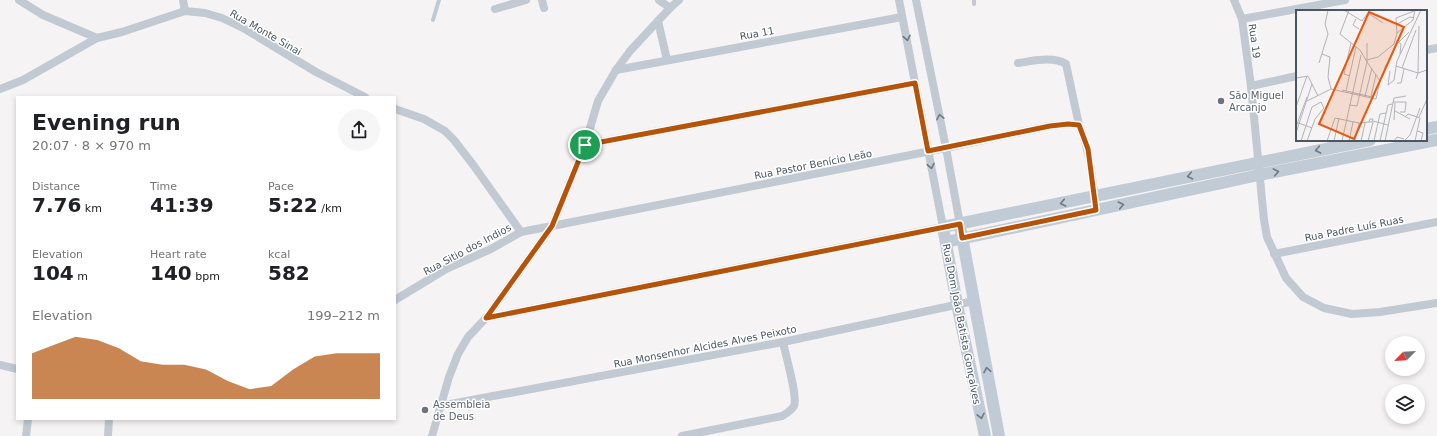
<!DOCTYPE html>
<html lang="en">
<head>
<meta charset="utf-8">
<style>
  body { margin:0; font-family:"DejaVu Sans",sans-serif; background:#f6f6f6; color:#202124; height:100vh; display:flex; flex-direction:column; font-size:15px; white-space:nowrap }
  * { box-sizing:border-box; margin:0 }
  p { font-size:13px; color:#757577 }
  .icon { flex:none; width:22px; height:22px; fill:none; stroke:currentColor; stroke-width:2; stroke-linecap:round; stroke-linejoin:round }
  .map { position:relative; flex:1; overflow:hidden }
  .side { position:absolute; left:16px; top:96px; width:380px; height:324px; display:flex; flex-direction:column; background:#fff; border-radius:0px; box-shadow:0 2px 6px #0003 }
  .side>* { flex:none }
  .needle { width:26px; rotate:246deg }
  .controls { position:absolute; left:1385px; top:336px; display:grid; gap:8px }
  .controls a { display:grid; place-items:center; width:40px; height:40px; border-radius:50%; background:#fff; box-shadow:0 2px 6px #0003; font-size:20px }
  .pin { position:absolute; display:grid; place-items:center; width:34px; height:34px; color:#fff; margin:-17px; border:2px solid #fff; border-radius:50%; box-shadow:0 1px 4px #0007 }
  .round { display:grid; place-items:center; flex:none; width:42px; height:42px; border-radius:21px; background:#f6f6f6 }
  .headline { display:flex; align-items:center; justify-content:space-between; height:68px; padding:0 16px }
  h1 { font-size:22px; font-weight:600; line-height:30px }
  .metrics { display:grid; grid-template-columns:repeat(3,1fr); gap:6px; height:68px; padding:4px 16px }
  .metrics div { display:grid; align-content:center }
  .metrics b { font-size:20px; font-weight:600 }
  .metrics small { font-size:11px; font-weight:400 }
  .metrics p { font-size:11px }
  .chart { height:112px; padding:8px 16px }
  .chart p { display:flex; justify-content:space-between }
  .chart svg { width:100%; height:72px; margin-top:4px; fill:#b45309; opacity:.7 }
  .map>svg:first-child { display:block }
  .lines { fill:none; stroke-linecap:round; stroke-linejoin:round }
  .lane { stroke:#c1cad2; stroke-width:4 }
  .street { stroke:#c1cad2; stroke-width:8 }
  .secondary { stroke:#c1cbd6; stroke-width:12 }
  .oneway { stroke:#6e7983 }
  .oneway2 { stroke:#6e7984 }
  .route-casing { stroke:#fff; stroke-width:8 }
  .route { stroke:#b45309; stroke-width:5 }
  .worship-dot { fill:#6b7280; stroke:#fff; stroke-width:1.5 }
  .labels { text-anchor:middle; stroke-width:3; stroke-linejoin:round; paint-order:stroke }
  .street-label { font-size:10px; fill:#4a5661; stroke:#fff }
  .worship-label { font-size:10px; fill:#5b616d; stroke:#fff; text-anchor:start }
  .inset-road { fill:none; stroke:#b1b4b9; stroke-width:1 }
  .view { fill:#e8590c; fill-opacity:0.15; stroke:#e8590c; stroke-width:2 }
  .inset-edge { fill:none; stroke:#4a5661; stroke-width:2 }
</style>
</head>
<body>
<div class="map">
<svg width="1437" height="436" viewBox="0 0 1437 436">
  <rect width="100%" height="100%" fill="#f5f3f3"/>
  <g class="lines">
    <!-- lane -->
    <g class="lane">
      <path d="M974,0V4"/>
      <path d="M433,20L439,0"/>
    </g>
    <!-- street -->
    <g class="street">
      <path d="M19,0L43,15L97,38L122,32L185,11L205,13L222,18L245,29L316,72L365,97"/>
      <path d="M183,0L185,11"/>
      <path d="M542,0L544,8"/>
      <path d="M659,0L670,8"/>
      <path d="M916,0L946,148L960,224"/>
      <path d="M1234,0L1242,19L1251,86L1264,220L1267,237L1286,278L1303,297L1324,308L1352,314L1380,312L1437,303"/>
      <path d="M495,9L526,0"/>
      <path d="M1242,19L1345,0"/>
      <path d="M658,21L667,60"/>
      <path d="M1426,50L1437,48"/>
      <path d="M1018,63C1033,61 1053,56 1066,64L1079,125"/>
      <path d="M616,70L902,17"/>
      <path d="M1251,86L1297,76"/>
      <path d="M0,89L23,80L97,38"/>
      <path d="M395,109L424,119L445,131L454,140L474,166L521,232"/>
      <path d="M585,145L915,83"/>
      <path d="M1274,254L1437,222"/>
      <path d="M395,300L446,269L491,249L521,232L552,226L585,145L598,101L616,70L630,51L670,8L679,0"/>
      <path d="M486,318L943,227L899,0"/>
      <path d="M0,365L17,369"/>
      <path d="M440,406L783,342L974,301"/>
      <path d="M26,436L28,419"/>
      <path d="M108,436L109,419"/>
      <path d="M432,436L449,377L458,354L468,337L486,318L552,226L946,148L1049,126L1068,124L1079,125C1091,153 1092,180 1096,210"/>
      <path d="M682,436L782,416C787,413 791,411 794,406C798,397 785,353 783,342"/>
    </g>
    <!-- secondary -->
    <g class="secondary">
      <path d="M1426,129L1437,127"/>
      <path d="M961,231L999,436"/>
      <path d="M946,242L1259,175L1437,140"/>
      <path d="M985,436L957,304L943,227L1370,140"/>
    </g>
  </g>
  <!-- one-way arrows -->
  <defs><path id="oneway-chevron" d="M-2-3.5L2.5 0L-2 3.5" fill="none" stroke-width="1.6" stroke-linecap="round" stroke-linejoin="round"/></defs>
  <g class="oneway">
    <use href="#oneway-chevron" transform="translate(907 38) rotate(79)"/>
    <use href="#oneway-chevron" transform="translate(940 117) rotate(-102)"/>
    <use href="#oneway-chevron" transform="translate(931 166) rotate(79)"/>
  </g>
  <g class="oneway2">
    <use href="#oneway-chevron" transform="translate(1318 150) rotate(169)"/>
    <use href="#oneway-chevron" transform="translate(1276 172) rotate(-11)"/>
    <use href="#oneway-chevron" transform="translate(1190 176) rotate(168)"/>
    <use href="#oneway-chevron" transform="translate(1063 203) rotate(168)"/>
    <use href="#oneway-chevron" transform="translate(1121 205) rotate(-12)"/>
    <use href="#oneway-chevron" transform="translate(987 370) rotate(-101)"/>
    <use href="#oneway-chevron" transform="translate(981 416) rotate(78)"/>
  </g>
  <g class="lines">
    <defs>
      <path id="route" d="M915,83L928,151L1050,126L1068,124L1079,125L1088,149L1096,210L962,238L960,224L486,318L552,226L585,145Z"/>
    </defs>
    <!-- route casing -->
    <use href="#route" class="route-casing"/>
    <!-- route -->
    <use href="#route" class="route"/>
  </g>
  <!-- markers -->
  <g class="worship-dot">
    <circle cx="1221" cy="101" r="4"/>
    <circle cx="425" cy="410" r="4"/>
  </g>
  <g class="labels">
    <!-- street labels -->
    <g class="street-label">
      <text transform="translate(266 32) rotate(30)" y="4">Rua Monte Sinai</text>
      <text transform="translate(757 33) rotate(-10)" y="4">Rua 11</text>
      <text transform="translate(1255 41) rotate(82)" y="4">Rua 19</text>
      <text transform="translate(813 164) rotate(-11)" y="4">Rua Pastor Benício Leão</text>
      <text transform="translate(1354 228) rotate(-11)" y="4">Rua Padre Luís Ruas</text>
      <text transform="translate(467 249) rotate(-28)" y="4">Rua Sitio dos Indios</text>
      <text transform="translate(962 324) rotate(79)" y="4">Rua Dom João Batista Gonçalves</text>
      <text transform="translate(705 346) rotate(-11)" y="4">Rua Monsenhor Alcides Alves Peixoto</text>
    </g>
    <!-- worship labels -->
    <g class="worship-label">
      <text x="1229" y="99">São Miguel<tspan x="1229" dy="12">Arcanjo</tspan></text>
      <text x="433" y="408">Assembleia<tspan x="433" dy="12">de Deus</tspan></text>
    </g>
  </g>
  <!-- overview -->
  <g transform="translate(1296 10)">
    <rect width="131" height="131" fill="#f5f3f3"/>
    <path class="inset-road" d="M48,0L66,11L74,0M72,3L87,13M60,9L57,15L63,19M101,14L114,7L118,8M101,23L100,8L118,1M100,31L105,34L104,44M103,32L113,22M26,44L34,47L32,67L35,79M71,50L82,47L98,34L101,23L117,10L119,0M23,53L32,24L29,14L32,0M100,56L122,63L123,16M106,58L120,20M94,61L92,75L98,70L101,51L125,0M54,66L48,64L55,33M0,68L12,66L22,86M84,69L87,66L90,55M120,69L122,63L131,60M101,73H105L108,59M46,80L76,87M50,81L60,37M69,86L76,58M75,87L80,64M11,91L35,79L80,89L84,71L71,52V33M97,92H110L109,102H104M53,95L61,96L71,52L64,40L44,24L53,0M0,97L11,66M99,101L114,109M109,107L112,104L124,108L119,131M123,107L131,89M74,109H77L76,112H73ZM98,110L99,93M77,111L92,115M0,112L16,118M0,117L11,87M121,121L127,123L125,131M0,123L16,74M5,131L16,97L25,92L28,98L19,109L11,131M31,131L39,108L63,113L73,112M38,131L43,108M46,131L65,45M53,131L57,112M59,131L63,113M65,131L69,113M72,131L77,112M78,131L84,104L90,103M84,131L92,95L96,94M89,131L98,88L110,86M98,131L101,127L108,129M108,131L114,125L124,98"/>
    <path class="view" d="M73,2L108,17L58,129L23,114Z"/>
    <rect width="131" height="131" class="inset-edge"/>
  </g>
</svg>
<div class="controls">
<a><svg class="needle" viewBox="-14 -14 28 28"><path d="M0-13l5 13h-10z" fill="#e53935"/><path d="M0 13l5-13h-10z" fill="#757577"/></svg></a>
<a><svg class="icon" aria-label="layers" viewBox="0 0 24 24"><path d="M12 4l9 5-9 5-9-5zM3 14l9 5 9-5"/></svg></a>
</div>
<div class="pin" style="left:585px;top:145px;background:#1e9e55"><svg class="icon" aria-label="arrive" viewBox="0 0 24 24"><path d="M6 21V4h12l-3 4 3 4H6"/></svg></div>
<section class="side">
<div class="headline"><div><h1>Evening run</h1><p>20:07 · 8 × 970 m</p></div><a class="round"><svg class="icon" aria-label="share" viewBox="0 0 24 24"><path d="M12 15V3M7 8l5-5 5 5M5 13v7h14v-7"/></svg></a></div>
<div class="metrics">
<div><p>Distance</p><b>7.76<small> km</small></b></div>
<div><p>Time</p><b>41:39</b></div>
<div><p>Pace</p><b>5:22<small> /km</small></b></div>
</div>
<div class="metrics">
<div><p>Elevation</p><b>104<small> m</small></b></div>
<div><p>Heart rate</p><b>140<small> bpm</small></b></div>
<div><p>kcal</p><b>582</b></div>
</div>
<div class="chart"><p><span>Elevation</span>199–212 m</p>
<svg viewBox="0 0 160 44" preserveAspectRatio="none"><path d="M0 44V16L10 11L20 6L30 8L40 13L50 21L60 23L70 23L80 26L90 33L100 38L110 36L120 26L130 18L140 16L150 16L160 16V44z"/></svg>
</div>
</section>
</div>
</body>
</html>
